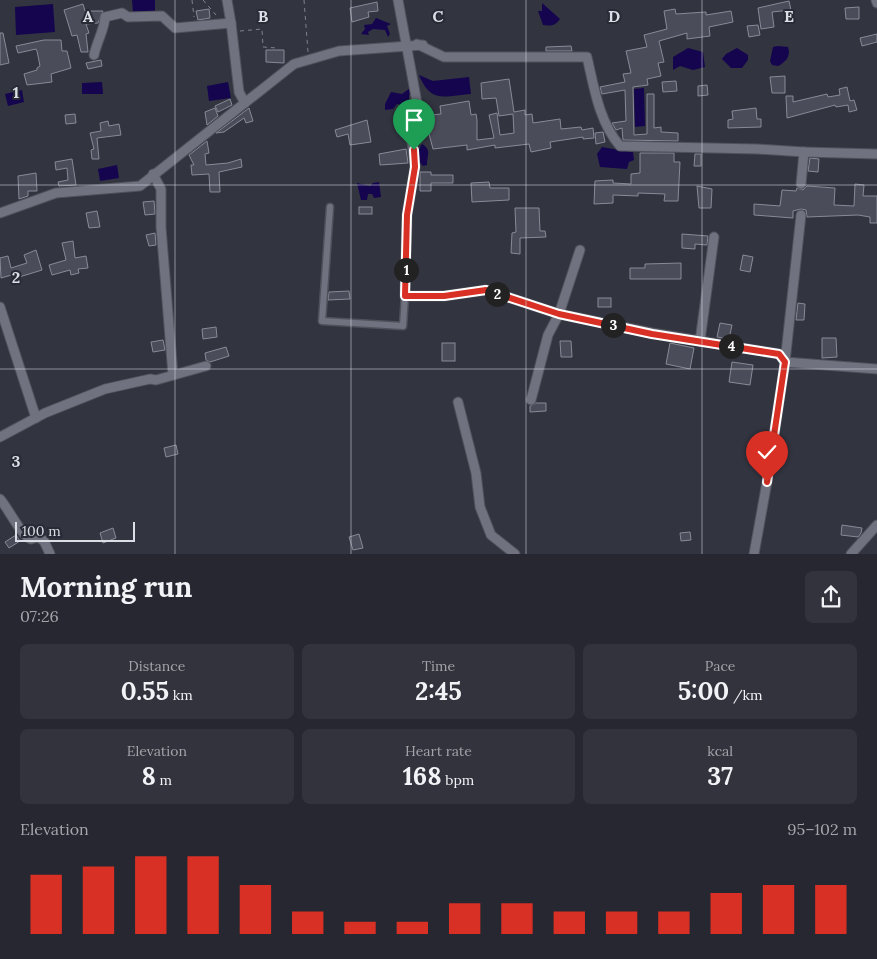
<!DOCTYPE html>
<html lang="en">
<head>
<meta charset="utf-8">
<style>
  body { margin:0; font-family:Lora,serif; background:#32333c; color:#f1f3f6; height:100vh; display:flex; flex-direction:column; font-size:19px; white-space:nowrap }
  * { box-sizing:border-box; margin:0 }
  p { font-size:16px; color:#a4a5ab }
  .icon { flex:none; width:28px; height:28px; fill:none; stroke:currentColor; stroke-width:2; stroke-linecap:round; stroke-linejoin:round }
  .map { position:relative; height:554px; overflow:hidden }
  .drawer { display:flex; flex-direction:column; background:#262730; flex:1 }
  .drawer>* { flex:none }
  .scale { position:absolute; left:15px; bottom:12px; width:120px; box-sizing:border-box; padding-left:5px; border:2px solid #dcdee5; border-top:0; font-size:14px; line-height:18px; white-space:nowrap; color:#dcdee5; -webkit-text-stroke:4px #282a35; paint-order:stroke }
  .pin { position:absolute; display:grid; place-items:center; width:42px; height:42px; color:#fff; margin:-51px -21px; border-radius:50% 50% 50% 0; rotate:-45deg; box-shadow:0 0 5px #0007 }
  .pin .icon { rotate:45deg }
  .km { position:absolute; width:25px; height:25px; margin:-12px; border-radius:50%; background:#222; color:#fff; font-size:14px; line-height:25px; text-align:center }
  .round { display:grid; place-items:center; flex:none; width:52px; height:52px; border-radius:8px; background:#32333c }
  .summary { display:flex; align-items:center; justify-content:space-between; height:85px; padding:0 20px }
  h1 { font-size:28px; font-weight:700; line-height:38px }
  .figures { display:grid; grid-template-columns:repeat(3,1fr); gap:8px; height:85px; padding:5px 20px }
  .figures div { display:grid; align-content:center; border-radius:8px; background:#32333c; text-align:center }
  .figures b { font-size:25px; font-weight:700 }
  .figures small { font-size:14px; font-weight:400 }
  .figures p { font-size:14px }
  .chart { height:140px; padding:10px 20px }
  .chart p { display:flex; justify-content:space-between }
  .chart svg { width:100%; height:90px; margin-top:5px; stroke:#d93025; stroke-width:6 }
  .map>svg:first-child { display:block }
  .water { fill:#14054e }
  .building { fill:#4b4c59; stroke:#888a98 }
  .lines { fill:none; stroke-linecap:round; stroke-linejoin:round }
  .pedestrian-casing { stroke:#50525b; stroke-width:9 }
  .minor-casing { stroke:#50525b; stroke-width:11 }
  .path { stroke:#80828b; stroke-width:1; stroke-dasharray:4 4; stroke-linecap:butt }
  .pedestrian { stroke:#707280; stroke-width:6 }
  .minor { stroke:#707280; stroke-width:9 }
  .route-casing { stroke:#fff; stroke-width:10 }
  .route { stroke:#d93025; stroke-width:6 }
  .grid { fill:none; stroke:#dcdee5; stroke-width:1; stroke-opacity:0.55 }
  .grid-label { font-size:16px; text-anchor:middle; font-weight:bold; fill:#dcdee5; stroke:#282a35; stroke-width:4; stroke-linejoin:round; paint-order:stroke }
</style>
</head>
<body>
<div class="map">
<svg width="877" height="554" viewBox="0 0 877 554">
  <rect width="100%" height="100%" fill="#323440"/>
  <!-- water -->
  <g class="water">
    <path d="M132,0H155V11L133,12Z"/>
    <path d="M542,3L560,19C555,26 551,26 543,25L538,11H542Z"/>
    <path d="M53,4L55,32L16,35L15,7Z"/>
    <path d="M376,18L391,24L387,26L390,34L388,37L385,30L373,29L368,32L369,35L361,34L365,29L364,25L372,24Z"/>
    <path d="M778,46L788,47C791,56 786,62 778,66L772,65L770,61L773,47Z"/>
    <path d="M688,48L703,52L705,67L693,70L680,66L673,70V57Z"/>
    <path d="M737,48L748,55V60L742,68H731L722,59L726,54Z"/>
    <path d="M419,75L433,81L469,77L471,94C444,96 431,104 419,75Z"/>
    <path d="M102,82L103,94H82V83Z"/>
    <path d="M228,82L231,98L209,101L207,86Z"/>
    <path d="M644,88L645,126L635,127L634,89Z"/>
    <path d="M409,89H413V92L409,95V102L403,105L397,104L393,109L385,110V104L391,92L402,94Z"/>
    <path d="M22,90L24,102L8,106L5,94Z"/>
    <path d="M422,144C432,150 427,155 427,165L423,166C416,159 417,152 422,144Z"/>
    <path d="M602,147L619,150L628,149L629,152H633L634,160L629,162L627,169L600,167L597,154Z"/>
    <path d="M117,165L119,178L100,181L98,169Z"/>
    <path d="M379,182L381,197L374,198L372,194H368L367,200H361L357,183L370,186L373,183Z"/>
  </g>
  <!-- building -->
  <g class="building">
    <path d="M789,1L791,10L772,12L774,27L761,29L758,8Z"/>
    <path d="M377,2L378,11L368,12L369,17L352,22L350,8Z"/>
    <path d="M83,4L85,11H103L98,23L86,24L89,33L86,34L88,52H81L77,35L72,36L64,10Z"/>
    <path d="M859,7V19H846L845,8Z"/>
    <path d="M209,9L210,18L198,20L196,11Z"/>
    <path d="M675,9L676,14L706,12V15L731,11L733,22L709,27L710,36L687,39V33L659,41L664,62L658,63L661,76L647,79L648,85L633,87L634,135L647,134V94H654V128L661,127V132L678,133V141L623,140L622,128L616,130L612,123L626,121L625,90L602,94L600,87L625,82L623,74L631,73L626,51L647,47L644,35L667,29L664,11Z"/>
    <path d="M758,25L760,35L749,37L747,26Z"/>
    <path d="M0,33H3L9,63L0,65Z"/>
    <path d="M877,34V42L862,46L860,38Z"/>
    <path d="M44,40H61L62,51H67L71,68L51,74L52,82L27,85L24,74L37,70V68L40,66L37,51L36,49L18,53L16,46Z"/>
    <path d="M571,46L572,51H546V47Z"/>
    <path d="M266,50H284V63L266,62Z"/>
    <path d="M101,60L102,66L88,69L86,63Z"/>
    <path d="M785,76V93H772L770,77Z"/>
    <path d="M509,79L514,112L525,110V115L532,114L533,123L560,119L561,129L581,127L582,130L593,128L594,138L583,139V137L550,142L551,148L531,152L529,144L495,148V145L467,150V145L433,149L428,130L417,131L416,121L420,116L441,114L440,106L469,101L471,115L476,114L477,120V140L494,138L489,115L497,113L500,135L514,133L513,114L499,116L496,98L482,99L481,83Z"/>
    <path d="M676,81L677,91L663,92L662,82Z"/>
    <path d="M707,85L708,95L698,96V86Z"/>
    <path d="M847,87L850,101L854,100L857,110L849,112L848,105L836,107L835,105L787,118L786,96H793V102L827,94L828,97L840,95L839,89Z"/>
    <path d="M230,99L232,105L218,112L215,106Z"/>
    <path d="M215,108L218,116L207,125L205,112Z"/>
    <path d="M249,108L253,121L246,123L244,118L224,132L216,133Z"/>
    <path d="M756,108L757,119H761V127L728,128V120L733,119L732,111Z"/>
    <path d="M75,114L76,123L66,124L65,115Z"/>
    <path d="M367,120L371,142L350,145L348,134L337,137L335,130Z"/>
    <path d="M108,121L109,126L119,124L121,135L97,138L99,159H92L91,150L94,149L90,133L101,131L100,123Z"/>
    <path d="M603,132L605,142L596,144L595,133Z"/>
    <path d="M207,141L209,153L205,154L206,165L228,163L241,159L242,167L219,172L220,192H210L209,174L192,175L191,165H194L189,155Z"/>
    <path d="M406,149L408,163L380,165L379,154Z"/>
    <path d="M640,153H674V162H680L678,201H664L665,194L638,193V196L613,195V203L594,204L595,181L613,180V183L631,184V174L640,173Z"/>
    <path d="M695,154H701V166H694Z"/>
    <path d="M810,158L819,159L818,172L808,171Z"/>
    <path d="M72,159L76,185L59,186L58,182L68,180L67,168L56,170L55,162Z"/>
    <path d="M420,172H431V175H453V183H431V191H420Z"/>
    <path d="M36,173L37,191H28V196L19,199L18,176Z"/>
    <path d="M489,182L490,188H509V200L472,202L471,183Z"/>
    <path d="M855,184L864,185L863,196H877V223H870V217L858,215L807,217L806,210L801,209L793,211V218L754,215V204L780,206L782,190L796,191L797,188L803,190L807,186L835,188L834,205L854,206Z"/>
    <path d="M697,186L712,189L711,208H699Z"/>
    <path d="M154,201L155,214L145,215L143,202Z"/>
    <rect x="359" y="207" width="13" height="7"/>
    <path d="M515,208H539L540,231H545L546,237L520,238V254L511,253L512,233L516,232Z"/>
    <path d="M97,211L100,227L89,228L86,213Z"/>
    <path d="M155,233L156,245L149,246L146,235Z"/>
    <path d="M682,234L708,236L707,245L695,244V249L682,248Z"/>
    <path d="M73,241L75,258L86,256L88,268L78,269L79,273L71,275L70,270L52,275L49,265L66,260L62,243Z"/>
    <path d="M36,250L42,270L16,278L15,274L1,278L0,258L8,256L11,268L27,263L24,255Z"/>
    <path d="M743,255L753,257L750,272L740,270Z"/>
    <path d="M681,263V279H630V268H645V264Z"/>
    <path d="M349,291L350,299L328,300L329,292Z"/>
    <rect x="598" y="298" width="13" height="9"/>
    <path d="M798,303L805,304L804,320H796Z"/>
    <path d="M720,323L732,325L729,339L717,337Z"/>
    <path d="M216,327L217,337L203,339L202,329Z"/>
    <path d="M822,338H836L837,357L822,358Z"/>
    <path d="M163,340L165,350L153,352L151,342Z"/>
    <path d="M560,341H571L572,357H561Z"/>
    <rect x="442" y="343" width="13" height="18"/>
    <path d="M670,343L694,348L690,369L666,364Z"/>
    <path d="M226,347L229,356L210,362L206,360L205,353Z"/>
    <path d="M732,362L753,365L750,385L729,382Z"/>
    <path d="M536,403H546V411L530,412V406Z"/>
    <path d="M176,445L178,454L166,457L164,448Z"/>
    <path d="M842,525L862,528L861,533L858,537L841,535Z"/>
    <path d="M113,528L116,538L103,543L100,533Z"/>
    <path d="M690,532L691,540L681,541L680,533Z"/>
    <path d="M359,534L363,548L353,550L349,537Z"/>
    <path d="M16,535L20,541L9,548L5,542Z"/>
  </g>
  <g class="lines">
    <defs>
      <path id="pedestrian" d="M330,207L322,321L403,326L405,296"/>
      <g id="minor">
        <path d="M227,0L231,23"/>
        <path d="M398,0L418,108L409,119L415,167L407,215L405,296H444L486,290L559,314L652,333L779,354L785,362L877,369"/>
        <path d="M876,0L877,3"/>
        <path d="M417,44L444,57H587C594,87 599,122 620,146L757,149L804,152"/>
        <path d="M94,55C97,41 105,28 105,17L122,13L128,17L162,16L175,28L231,23L239,92L245,103"/>
        <path d="M153,174L161,189V227L173,375"/>
        <path d="M801,184L804,152L877,154"/>
        <path d="M0,213L56,193L140,186L294,64L339,51L423,45"/>
        <path d="M0,307L36,418"/>
        <path d="M700,341L714,237"/>
        <path d="M531,400L548,335L559,314L580,250"/>
        <path d="M458,402L476,473L480,507L491,535L515,554"/>
        <path d="M0,437L45,413L105,389L150,379L156,380L206,366"/>
        <path d="M0,499C8,508 22,537 31,539L38,537L44,541L50,554"/>
        <path d="M754,554L767,482L785,362L801,215"/>
        <path d="M851,554L877,525"/>
      </g>
    </defs>
    <!-- pedestrian casing -->
    <use href="#pedestrian" class="pedestrian-casing"/>
    <!-- minor casing -->
    <use href="#minor" class="minor-casing"/>
    <!-- path -->
    <g class="path">
      <path d="M192,0L194,17"/>
      <path d="M203,0L216,15"/>
      <path d="M304,0L308,52"/>
      <path d="M240,31L262,29L263,47L277,48"/>
    </g>
    <!-- pedestrian -->
    <use href="#pedestrian" class="pedestrian"/>
    <!-- minor -->
    <use href="#minor" class="minor"/>
  </g>
  <g class="lines">
    <defs>
      <path id="route" d="M414,150L415,167L407,215L405,296H444L486,290L559,314L652,334L779,354L785,362L767,482"/>
    </defs>
    <!-- route casing -->
    <use href="#route" class="route-casing"/>
    <!-- route -->
    <use href="#route" class="route"/>
  </g>
  <!-- grid -->
  <path class="grid" d="M175,0V554M351,0V554M526,0V554M702,0V554M0,185H877M0,369H877"/>
  <g class="grid-label">
    <text x="88" y="22">A</text>
    <text x="263" y="22">B</text>
    <text x="438" y="22">C</text>
    <text x="614" y="22">D</text>
    <text x="789" y="22">E</text>
    <text x="16" y="98">1</text>
    <text x="16" y="283">2</text>
    <text x="16" y="467">3</text>
  </g>
</svg>
<div class="scale">100 m</div>
<div class="pin" style="left:414px;top:150px;background:#1e9e55"><svg class="icon" aria-label="arrive" viewBox="0 0 24 24"><path d="M6 21V4h12l-3 4 3 4H6"/></svg></div>
<div class="pin" style="left:767px;top:482px;background:#d93025"><svg class="icon" aria-label="check" viewBox="0 0 24 24"><path d="M5 12l5 5 9-10"/></svg></div>
<b class="km" style="left:406px;top:270px">1</b>
<b class="km" style="left:497px;top:294px">2</b>
<b class="km" style="left:613px;top:325px">3</b>
<b class="km" style="left:731px;top:346px">4</b>
</div>
<section class="drawer">
<div class="summary"><div><h1>Morning run</h1><p>07:26</p></div><a class="round"><svg class="icon" aria-label="share" viewBox="0 0 24 24"><path d="M12 15V3M7 8l5-5 5 5M5 13v7h14v-7"/></svg></a></div>
<div class="figures">
<div><p>Distance</p><b>0.55<small> km</small></b></div>
<div><p>Time</p><b>2:45</b></div>
<div><p>Pace</p><b>5:00<small> /km</small></b></div>
</div>
<div class="figures">
<div><p>Elevation</p><b>8<small> m</small></b></div>
<div><p>Heart rate</p><b>168<small> bpm</small></b></div>
<div><p>kcal</p><b>37</b></div>
</div>
<div class="chart"><p><span>Elevation</span>95–102 m</p>
<svg viewBox="0 0 160 44" preserveAspectRatio="none"><path d="M5 44V15M15 44V11M25 44V6M35 44V6M45 44V20M55 44V33M65 44V38M75 44V38M85 44V29M95 44V29M105 44V33M115 44V33M125 44V33M135 44V24M145 44V20M155 44V20"/></svg>
</div>
</section>
</body>
</html>
